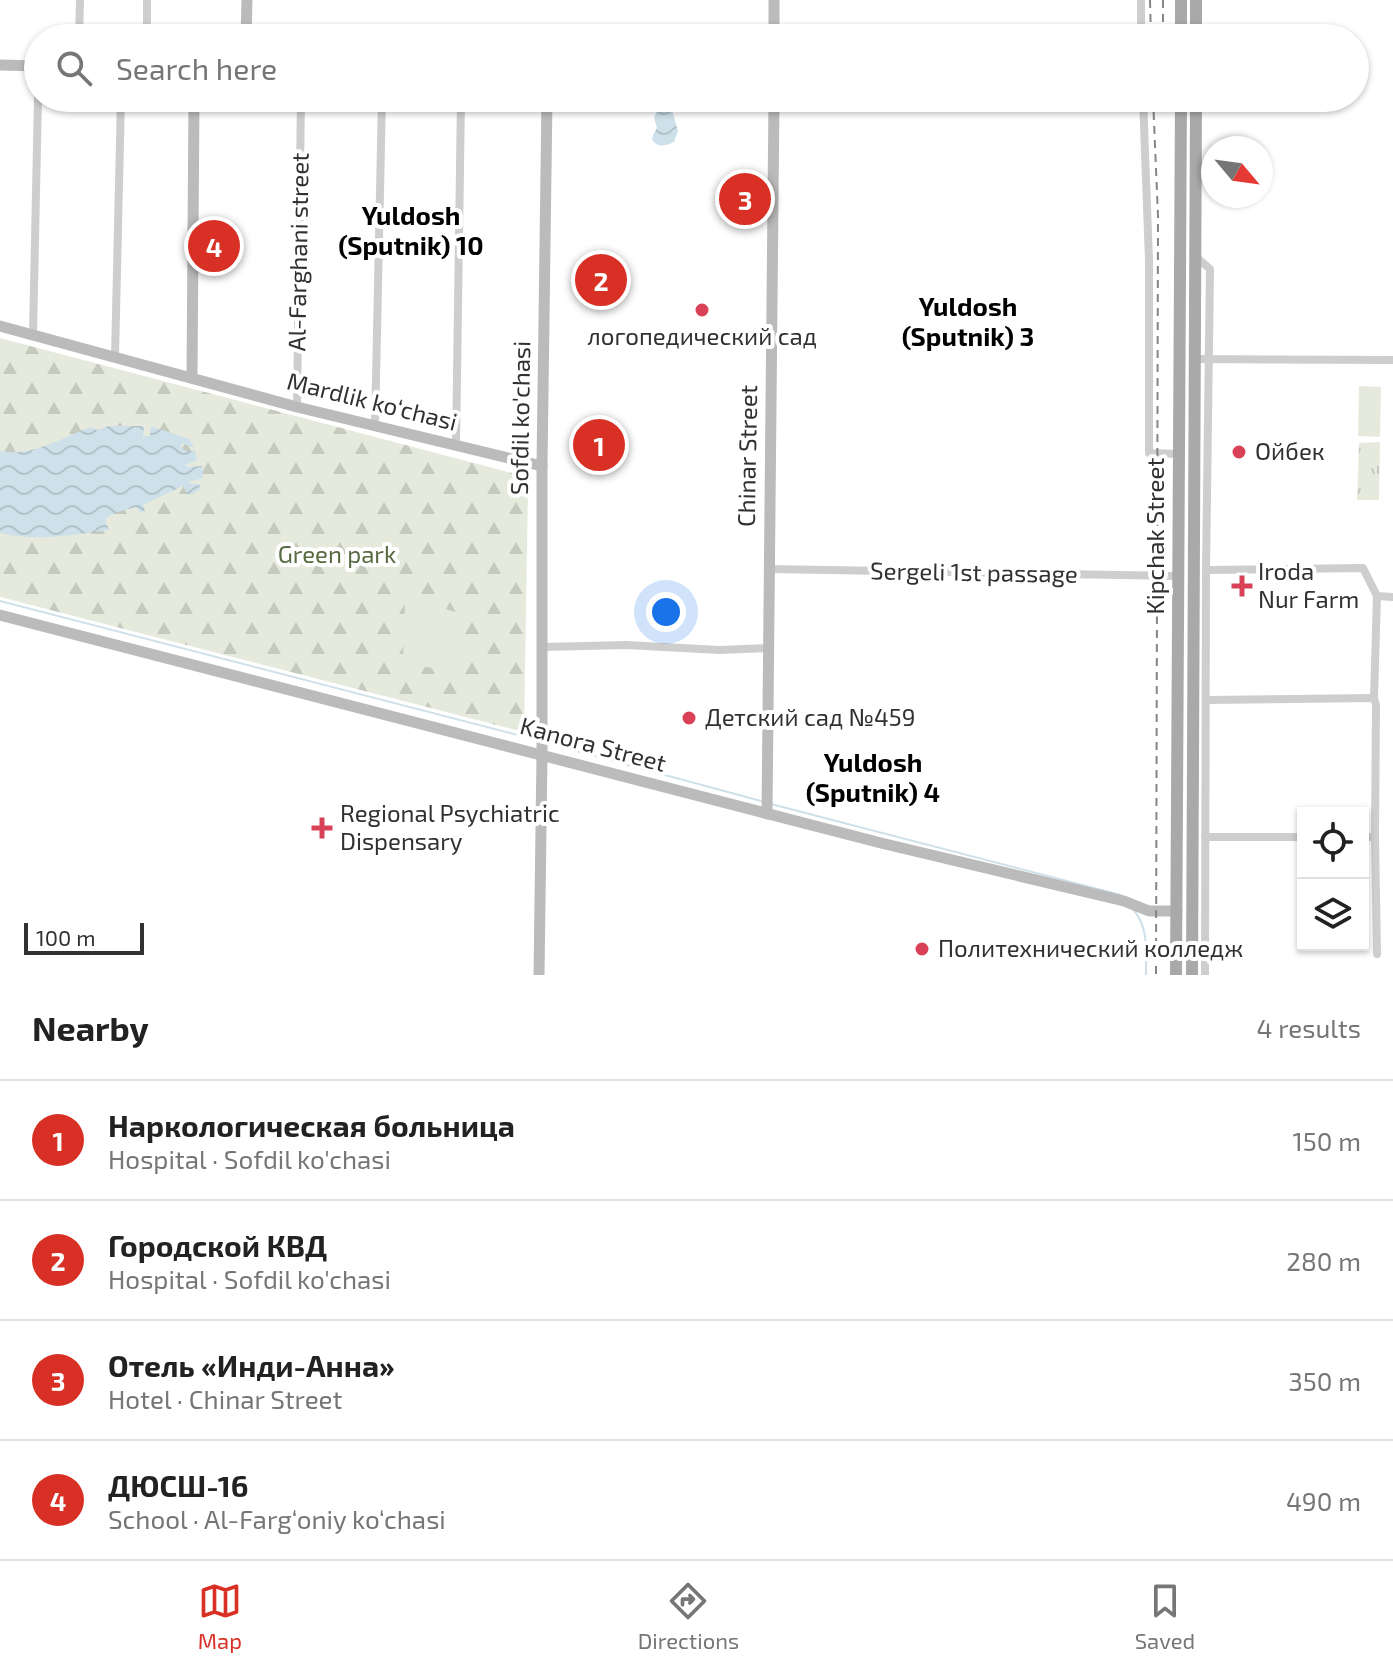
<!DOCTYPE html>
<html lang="en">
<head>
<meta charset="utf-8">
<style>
	:root { --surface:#fff; --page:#f2f2f2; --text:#222; --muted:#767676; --line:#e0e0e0; --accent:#d93025 }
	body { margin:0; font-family:"Exo 2",sans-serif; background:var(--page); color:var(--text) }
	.controls { position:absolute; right:24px; bottom:24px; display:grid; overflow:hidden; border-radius:0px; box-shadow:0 2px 6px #0004 }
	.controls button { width:72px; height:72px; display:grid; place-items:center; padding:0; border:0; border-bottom:2px solid var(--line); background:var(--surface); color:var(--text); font:40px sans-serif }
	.compass { position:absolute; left:1201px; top:136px; width:72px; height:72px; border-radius:50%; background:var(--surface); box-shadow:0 2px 6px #0004; rotate:119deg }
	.scale { position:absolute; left:24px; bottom:20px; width:120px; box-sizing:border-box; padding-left:8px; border:4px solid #313131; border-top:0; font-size:22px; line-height:28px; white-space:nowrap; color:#313131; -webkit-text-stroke:6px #fff; paint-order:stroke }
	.you { position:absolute; left:666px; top:612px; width:28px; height:28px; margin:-20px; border:6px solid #fff; border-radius:50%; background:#1a73e8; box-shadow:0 0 0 12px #1a73e833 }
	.badge { display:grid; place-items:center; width:52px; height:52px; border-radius:50%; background:var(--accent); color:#fff; font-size:26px; font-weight:700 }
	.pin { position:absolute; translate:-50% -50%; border:4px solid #fff; box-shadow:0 2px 8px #0006 }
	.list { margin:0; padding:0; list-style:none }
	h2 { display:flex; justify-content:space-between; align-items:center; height:104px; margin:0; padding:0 32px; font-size:34px }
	h2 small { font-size:26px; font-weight:400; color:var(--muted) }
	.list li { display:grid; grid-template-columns:52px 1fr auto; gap:24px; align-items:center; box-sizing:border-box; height:120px; padding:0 32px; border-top:2px solid var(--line) }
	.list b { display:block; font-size:30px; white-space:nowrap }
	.list p { margin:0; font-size:26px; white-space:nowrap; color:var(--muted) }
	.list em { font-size:26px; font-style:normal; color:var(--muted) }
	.icon { flex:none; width:44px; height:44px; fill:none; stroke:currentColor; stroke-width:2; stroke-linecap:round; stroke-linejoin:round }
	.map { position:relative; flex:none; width:1393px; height:975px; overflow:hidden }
	.search { position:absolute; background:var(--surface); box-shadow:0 2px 6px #0004; left:24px; right:24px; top:24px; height:88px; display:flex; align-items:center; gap:20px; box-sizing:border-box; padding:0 28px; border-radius:44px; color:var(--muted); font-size:30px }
	.sheet { height:584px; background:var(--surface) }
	nav { display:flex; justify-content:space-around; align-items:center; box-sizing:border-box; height:112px; border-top:2px solid var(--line); background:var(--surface); font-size:22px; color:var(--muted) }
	nav a { display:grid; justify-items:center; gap:4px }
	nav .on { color:var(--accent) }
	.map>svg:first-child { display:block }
	.grass { fill:url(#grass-tufts) }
	.forest { fill:url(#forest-firs) }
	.park { fill:#e5eadd }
	.water { fill:url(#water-waves) }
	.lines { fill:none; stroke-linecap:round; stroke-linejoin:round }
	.stream { stroke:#cee1eb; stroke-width:2 }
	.street { stroke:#cecece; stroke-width:8 }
	.secondary { stroke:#bbb; stroke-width:11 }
	.primary { stroke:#a9a9a9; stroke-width:12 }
	.rail { stroke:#868686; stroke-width:2; stroke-dasharray:8 6; stroke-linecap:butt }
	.poi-dot { fill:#d94256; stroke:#fff; stroke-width:3 }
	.labels { text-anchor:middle; stroke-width:8; stroke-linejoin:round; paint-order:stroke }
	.street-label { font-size:24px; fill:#313131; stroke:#fff }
	.poi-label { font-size:24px; fill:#313131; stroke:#fff; text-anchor:start }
	.park-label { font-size:24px; fill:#576a41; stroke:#fff }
	.neighbourhood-label { font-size:26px; font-weight:bold; fill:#000; stroke:#fff }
</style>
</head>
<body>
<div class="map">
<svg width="1393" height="975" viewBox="0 0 1393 975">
	<defs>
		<pattern id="grass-tufts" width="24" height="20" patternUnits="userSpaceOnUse" patternTransform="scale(2)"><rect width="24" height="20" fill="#e5eadd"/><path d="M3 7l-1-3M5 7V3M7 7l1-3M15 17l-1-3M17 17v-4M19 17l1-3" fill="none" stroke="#c5c9be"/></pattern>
		<pattern id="forest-firs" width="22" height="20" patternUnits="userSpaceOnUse" patternTransform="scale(2)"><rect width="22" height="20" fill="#e5eadd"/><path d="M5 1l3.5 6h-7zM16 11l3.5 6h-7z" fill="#c5c9be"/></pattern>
		<pattern id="water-waves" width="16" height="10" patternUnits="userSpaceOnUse" patternTransform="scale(2)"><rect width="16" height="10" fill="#cee1eb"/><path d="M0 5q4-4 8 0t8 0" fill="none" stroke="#b1c2ca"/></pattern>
	</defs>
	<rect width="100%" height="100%" fill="#fff"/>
	<polygon class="grass" points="1380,442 1379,500 1357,500 1359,443"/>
	<polygon class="forest" points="0,338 523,476 528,486 524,732 0,597"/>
	<g class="park">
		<polygon points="1359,386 1381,387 1380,437 1358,436"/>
		<polygon points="405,597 459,613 457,672 403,663"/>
	</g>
	<g class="water">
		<path d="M665 106 672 110 678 131 674 142C665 146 658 148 652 140L653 135 657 128 654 118 657 110Z"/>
		<path d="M109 426H144L143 437 150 436 151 426 189 439 194 447H191L183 443 180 446 187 452 195 450 197 460 185 465 188 467 202 466 203 478 188 482 191 484H200L199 491 188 495 183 486 143 505 145 511 140 512 136 507C125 510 112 512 105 520L109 530C72 535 37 542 0 533V451C33 457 61 438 91 427L98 430Z"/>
	</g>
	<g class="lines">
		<g class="stream">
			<polyline points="0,601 537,740"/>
			<polyline points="547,743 761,801"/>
			<polyline points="771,804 1121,895"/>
			<path d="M1133 909C1149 928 1146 951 1146 975"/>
		</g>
		<g class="street">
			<polyline points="1141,0 1141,38"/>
			<polyline points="79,38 80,0"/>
			<polyline points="147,38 147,0"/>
			<polyline points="1143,98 1149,260 1149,453 1179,454"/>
			<polyline points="1195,256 1210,269 1206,570 1205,975"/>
			<polyline points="33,335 38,98"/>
			<polyline points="115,357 121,98"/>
			<polyline points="1195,359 1393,360"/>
			<polyline points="297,407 301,98"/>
			<polyline points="375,426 382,98"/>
			<polyline points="456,445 461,98"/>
			<polyline points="769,569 1178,576"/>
			<polyline points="1206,570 1363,568 1377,596 1374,698"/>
			<polyline points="1377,596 1393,597"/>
			<polyline points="543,647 626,645 719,650 768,648"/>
			<polyline points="1206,700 1374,698 1376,705 1375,837 1363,837"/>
			<polyline points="1205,837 1303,837"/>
			<polyline points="1375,837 1377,954"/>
		</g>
		<g class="secondary">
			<polyline points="774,0 774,38"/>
			<polyline points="246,38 247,0"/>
			<polyline points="0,65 38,66"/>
			<polyline points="0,326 297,407 542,466"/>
			<polyline points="192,378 194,98"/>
			<polyline points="0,615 881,843 1124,901 1149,911 1177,911"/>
			<polyline points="767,814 774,98"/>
			<polyline points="539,975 542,754 542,466 547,98"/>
		</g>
		<g class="primary">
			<polyline points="1181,38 1181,0"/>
			<polyline points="1196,38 1196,0"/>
			<polyline points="1176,975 1181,98"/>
			<polyline points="1192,975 1196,98"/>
		</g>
		<g class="rail">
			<polyline points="1150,0 1151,38"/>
			<polyline points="1163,0 1163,38"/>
			<polyline points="1153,98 1158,216 1156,975"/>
		</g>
	</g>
	<g class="poi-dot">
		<circle cx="702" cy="310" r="8"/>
		<circle cx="1239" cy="452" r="8"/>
		<path d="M1238 574h8v8h8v8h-8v8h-8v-8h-8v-8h8z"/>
		<circle cx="689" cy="718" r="8"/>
		<path d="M318 816h8v8h8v8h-8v8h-8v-8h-8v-8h8z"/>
		<circle cx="922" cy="949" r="8"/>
	</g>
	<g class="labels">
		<g class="street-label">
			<text transform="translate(299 252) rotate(-89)" y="8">Al-Farghani street</text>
			<text transform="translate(372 402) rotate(14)" y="8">Mardlik ko‘chasi</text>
			<text transform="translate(521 418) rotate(-89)" y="8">Sofdil ko'chasi</text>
			<text transform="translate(748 456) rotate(-89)" y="8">Chinar Street</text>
			<text transform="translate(1156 536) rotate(-90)" y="8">Kipchak Street</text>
			<text transform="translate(974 573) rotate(1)" y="8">Sergeli 1st passage</text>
			<text transform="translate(593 745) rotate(15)" y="8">Kanora Street</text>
		</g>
		<g class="poi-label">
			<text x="702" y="345" text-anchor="middle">логопедический сад</text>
			<text x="1255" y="460">Ойбек</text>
			<text x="1258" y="580">Iroda<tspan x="1258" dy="28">Nur Farm</tspan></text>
			<text x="705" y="726">Детский сад №459</text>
			<text x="340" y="822">Regional Psychiatric<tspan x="340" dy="28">Dispensary</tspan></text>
			<text x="938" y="957">Политехнический колледж</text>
		</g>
		<g class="park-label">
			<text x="337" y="563">Green park</text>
		</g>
		<g class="neighbourhood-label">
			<text x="411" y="225">Yuldosh<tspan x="411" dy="30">(Sputnik) 10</tspan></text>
			<text x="968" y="316">Yuldosh<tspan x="968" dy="30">(Sputnik) 3</tspan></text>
			<text x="873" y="772">Yuldosh<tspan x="873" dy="30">(Sputnik) 4</tspan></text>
		</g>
	</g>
</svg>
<div class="controls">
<button><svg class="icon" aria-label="locate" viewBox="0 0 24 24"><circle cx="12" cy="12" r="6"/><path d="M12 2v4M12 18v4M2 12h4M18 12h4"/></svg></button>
<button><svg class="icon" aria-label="layers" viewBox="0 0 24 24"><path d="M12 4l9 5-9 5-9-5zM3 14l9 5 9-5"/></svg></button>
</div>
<svg class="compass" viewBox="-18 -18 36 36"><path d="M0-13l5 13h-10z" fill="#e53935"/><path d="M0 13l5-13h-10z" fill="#767676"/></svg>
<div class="scale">100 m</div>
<div class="you"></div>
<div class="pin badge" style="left:599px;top:445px">1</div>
<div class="pin badge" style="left:601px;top:280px">2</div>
<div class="pin badge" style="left:745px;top:199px">3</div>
<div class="pin badge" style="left:214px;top:246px">4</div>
<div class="search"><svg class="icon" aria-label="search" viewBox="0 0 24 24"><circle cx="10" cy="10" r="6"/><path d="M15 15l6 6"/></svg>Search here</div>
</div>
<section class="sheet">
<h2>Nearby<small>4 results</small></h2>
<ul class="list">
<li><span class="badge">1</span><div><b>Наркологическая больница</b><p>Hospital · Sofdil ko'chasi</p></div><em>150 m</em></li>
<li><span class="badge">2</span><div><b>Городской КВД</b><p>Hospital · Sofdil ko'chasi</p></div><em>280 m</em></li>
<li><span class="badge">3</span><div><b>Отель «Инди-Анна»</b><p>Hotel · Chinar Street</p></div><em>350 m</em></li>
<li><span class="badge">4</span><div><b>ДЮСШ-16</b><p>School · Al-Farg‘oniy ko‘chasi</p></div><em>490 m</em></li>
</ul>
</section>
<nav>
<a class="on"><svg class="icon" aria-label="map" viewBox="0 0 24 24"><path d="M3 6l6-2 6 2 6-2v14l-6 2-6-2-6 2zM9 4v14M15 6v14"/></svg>Map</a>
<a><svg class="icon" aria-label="directions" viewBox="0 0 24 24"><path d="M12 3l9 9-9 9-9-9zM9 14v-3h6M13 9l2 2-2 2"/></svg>Directions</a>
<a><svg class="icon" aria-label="saved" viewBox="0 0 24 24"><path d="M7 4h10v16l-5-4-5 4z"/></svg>Saved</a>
</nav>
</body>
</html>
